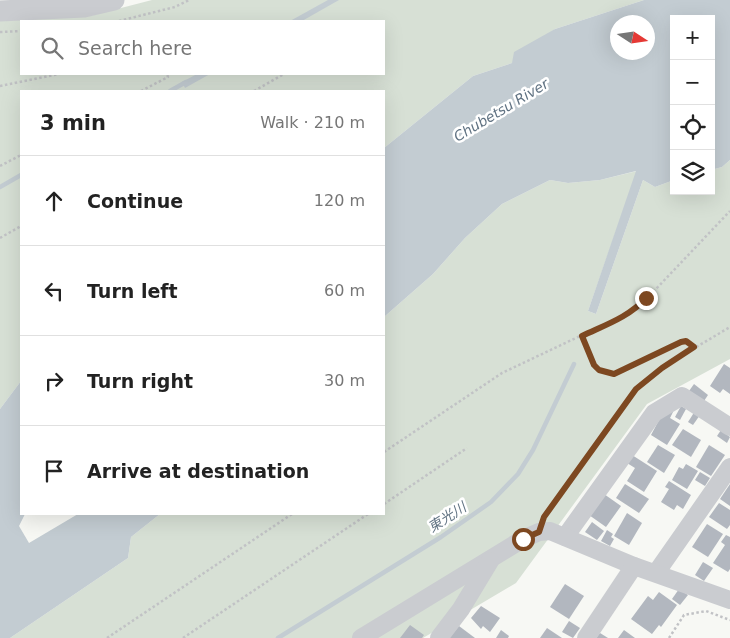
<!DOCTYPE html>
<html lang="en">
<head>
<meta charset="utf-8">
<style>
	:root { --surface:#fff; --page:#f2f2f2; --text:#222; --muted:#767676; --line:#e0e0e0 }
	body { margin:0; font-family:"DejaVu Sans","Noto Sans JP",sans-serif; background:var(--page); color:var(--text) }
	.controls { position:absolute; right:15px; top:15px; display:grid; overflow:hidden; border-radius:0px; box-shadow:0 5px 20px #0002 }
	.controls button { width:45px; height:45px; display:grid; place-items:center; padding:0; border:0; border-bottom:1px solid var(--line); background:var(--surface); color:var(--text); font:25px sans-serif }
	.compass { position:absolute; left:610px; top:15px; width:45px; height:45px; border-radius:50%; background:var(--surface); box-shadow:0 5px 20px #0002; rotate:102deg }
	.stop { position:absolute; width:15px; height:15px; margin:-11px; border:4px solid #7d4821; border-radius:50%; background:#fff }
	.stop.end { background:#7d4821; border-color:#fff; box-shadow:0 1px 5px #0008 }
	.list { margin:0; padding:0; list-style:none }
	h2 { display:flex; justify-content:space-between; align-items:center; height:65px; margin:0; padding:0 20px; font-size:21px }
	h2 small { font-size:16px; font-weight:400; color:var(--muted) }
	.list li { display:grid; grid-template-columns:32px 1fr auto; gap:15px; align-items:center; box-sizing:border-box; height:90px; padding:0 20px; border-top:1px solid var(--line) }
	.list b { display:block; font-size:19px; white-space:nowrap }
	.list em { font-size:16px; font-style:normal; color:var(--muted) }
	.icon { flex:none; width:28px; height:28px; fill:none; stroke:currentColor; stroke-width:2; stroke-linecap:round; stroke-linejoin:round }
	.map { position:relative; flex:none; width:730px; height:638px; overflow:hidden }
	.search { position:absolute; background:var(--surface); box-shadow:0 5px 20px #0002; left:20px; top:20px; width:365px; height:55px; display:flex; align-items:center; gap:12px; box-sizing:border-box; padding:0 18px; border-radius:0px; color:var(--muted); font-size:19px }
	.panel { position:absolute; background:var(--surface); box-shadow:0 5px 20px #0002; left:20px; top:90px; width:365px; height:425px; border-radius:0px }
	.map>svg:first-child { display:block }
	.green { fill:#d7e0d5; fill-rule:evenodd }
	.water { fill:#c3ccd2; fill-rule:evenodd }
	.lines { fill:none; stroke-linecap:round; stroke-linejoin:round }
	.stream { stroke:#c3ccd2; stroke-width:4.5 }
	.building { fill:#b2b7bf }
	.path { stroke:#c1c2c5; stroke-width:2.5; stroke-dasharray:2.5 2.5; stroke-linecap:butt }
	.minor { stroke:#caccd0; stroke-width:18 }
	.tertiary { stroke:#caccd0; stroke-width:21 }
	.route { stroke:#7d4821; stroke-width:6 }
	.labels { text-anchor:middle; stroke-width:5; stroke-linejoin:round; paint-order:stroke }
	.water-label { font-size:14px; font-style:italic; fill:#617383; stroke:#fff }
</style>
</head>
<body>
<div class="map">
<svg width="730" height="638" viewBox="0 0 730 638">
	<rect width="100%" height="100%" fill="#f7f8f4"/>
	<g class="green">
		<path d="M152 0H644L555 29 512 63 473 76 384 148V91H21V381L0 409V21L90 16ZM21 21H384V74H21Z"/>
		<polygon points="730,160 730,359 647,404 516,583 423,638 10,638 128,558 131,537 160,514 384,514 384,317 433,274 465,238 502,204 550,180 568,183 600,180 637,171 588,311 596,314 643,180 655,187 674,180 674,191 711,191 711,170 722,167"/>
	</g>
	<g class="water">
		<polygon points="328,0 339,0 302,21 290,21"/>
		<path d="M644 0H730V160L722 167 711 170V19H674V180L655 187 643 180 596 314 588 311 636 171 600 180 568 183 550 180 502 204 465 238 433 274 384 317V148L473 76 512 63 514 52 555 29ZM648 22V52H618V22Z"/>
		<polygon points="197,74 210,74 185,88 182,82"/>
		<polygon points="21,381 21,514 25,514 19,526 29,543 78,514 160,514 131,537 128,558 10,638 0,638 0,409"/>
	</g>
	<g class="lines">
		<g class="stream">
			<polyline points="170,91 186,82"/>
			<polyline points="0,187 21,175"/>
			<polyline points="278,638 441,537 491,502 518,474 533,450 574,364"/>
		</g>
	</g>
	<g class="building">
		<polygon points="724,364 730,368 730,394 723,389 720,393 710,386"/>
		<polygon points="694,384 708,395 704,401 689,391"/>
		<polygon points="681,406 686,409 680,420 675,417"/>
		<polygon points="666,407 673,412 670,418 680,424 667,445 651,435"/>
		<polygon points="695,411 700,415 693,425 688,422"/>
		<polygon points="683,429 701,440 691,457 672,445"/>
		<polygon points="721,430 730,437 727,443 717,436"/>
		<polygon points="658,445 675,455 664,473 647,462"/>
		<polygon points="709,445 725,455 711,476 696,467"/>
		<polygon points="632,455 657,471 644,492 627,481 635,468 627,463"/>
		<polygon points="686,464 698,471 687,489 672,480 679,467 683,469"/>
		<polygon points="700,472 710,478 705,486 695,480"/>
		<polygon points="669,481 691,495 683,509 677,505 674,510 661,502 669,489 665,487"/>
		<polygon points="625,484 649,499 639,513 616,498"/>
		<polygon points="730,484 730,506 720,499"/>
		<polygon points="604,494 621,506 606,527 589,515"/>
		<polygon points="719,503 730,510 730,525 727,529 709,517"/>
		<polygon points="627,513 642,523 629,545 614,536"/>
		<polygon points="592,522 604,531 597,540 585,532"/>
		<polygon points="707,524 723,534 708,557 692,547"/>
		<polygon points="607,530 613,534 611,537 614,539 610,546 601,541"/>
		<polygon points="726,535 730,537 730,569 728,572 713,563 725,545 721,542"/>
		<polygon points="703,562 713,568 704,581 695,575"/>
		<polygon points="565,584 584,596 569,619 550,607"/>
		<polygon points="679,589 688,595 680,605 672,599"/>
		<polygon points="659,592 677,605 661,627 659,625 652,634 631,619 648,596 653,600"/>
		<polygon points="481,606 500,618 490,632 483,626 481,629 471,618"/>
		<polygon points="569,621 580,628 573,638 562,632"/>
		<polygon points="410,625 424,635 422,638 400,638"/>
		<polygon points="459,626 475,638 449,638"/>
		<polygon points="547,628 562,638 540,638"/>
		<polygon points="501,630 509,636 508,638 496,638"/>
		<polygon points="624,630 635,638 618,638"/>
		<polygon points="600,633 608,638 596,638"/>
	</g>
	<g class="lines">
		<g class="path">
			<polyline points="119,21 175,7 189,0"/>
			<polyline points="0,32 21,31"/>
			<polyline points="0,86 59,74"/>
			<polyline points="141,91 168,77 167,74"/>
			<polyline points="254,91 284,74"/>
			<polyline points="0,166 21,155"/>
			<polyline points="0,238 21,226"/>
			<path d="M582 336C589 354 592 372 614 373L681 342 686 341 694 347"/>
			<polyline points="384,452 502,373 637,309 730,211"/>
			<polyline points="384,504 467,448"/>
			<polyline points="545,516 636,389 661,368 730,327"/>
			<polyline points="107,638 292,514"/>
			<polyline points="183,638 368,514"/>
			<polyline points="669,638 684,615 706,611 730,620"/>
		</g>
		<g class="minor">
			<polyline points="565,537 654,413 682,396 730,427"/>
			<polyline points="656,573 730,467"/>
			<polyline points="361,638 523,539 539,532 550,531 634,566 730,600"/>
			<polyline points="439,638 461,609 490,561"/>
			<polyline points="586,638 634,566"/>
		</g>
		<polyline class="tertiary" points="0,11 84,7 114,0"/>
	</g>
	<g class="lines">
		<path class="route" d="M523 539 539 532 544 517 636 389 662 368 694 347 686 341 681 342 614 374 599 370 594 365 582 336C605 325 629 317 646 298"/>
	</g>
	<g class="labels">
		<g class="water-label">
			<text transform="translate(501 110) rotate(-31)" y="5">Chubetsu River</text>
			<text transform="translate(447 517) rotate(-33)" y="5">東光川</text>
		</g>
	</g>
</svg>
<div class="controls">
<button>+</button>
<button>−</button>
<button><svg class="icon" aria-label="locate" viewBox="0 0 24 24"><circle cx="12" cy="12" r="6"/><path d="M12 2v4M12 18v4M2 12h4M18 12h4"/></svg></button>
<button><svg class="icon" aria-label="layers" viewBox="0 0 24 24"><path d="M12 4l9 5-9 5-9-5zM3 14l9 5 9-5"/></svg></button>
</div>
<svg class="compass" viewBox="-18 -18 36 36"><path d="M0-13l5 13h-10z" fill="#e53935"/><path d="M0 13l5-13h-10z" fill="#767676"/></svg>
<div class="stop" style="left:523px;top:539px"></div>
<div class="stop end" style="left:646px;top:298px"></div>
<div class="search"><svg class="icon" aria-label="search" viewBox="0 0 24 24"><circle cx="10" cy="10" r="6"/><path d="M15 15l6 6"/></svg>Search here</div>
<section class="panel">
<h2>3 min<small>Walk · 210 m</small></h2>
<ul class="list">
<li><svg class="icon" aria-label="ahead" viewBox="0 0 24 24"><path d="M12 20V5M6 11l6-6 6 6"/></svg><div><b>Continue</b></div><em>120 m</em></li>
<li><svg class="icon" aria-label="left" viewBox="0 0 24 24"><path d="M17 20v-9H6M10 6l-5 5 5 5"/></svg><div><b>Turn left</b></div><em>60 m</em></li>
<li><svg class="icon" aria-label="right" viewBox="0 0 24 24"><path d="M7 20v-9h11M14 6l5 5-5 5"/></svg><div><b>Turn right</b></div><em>30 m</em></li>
<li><svg class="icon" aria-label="arrive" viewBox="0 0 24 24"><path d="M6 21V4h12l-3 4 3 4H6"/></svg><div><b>Arrive at destination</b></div></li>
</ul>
</section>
</div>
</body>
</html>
